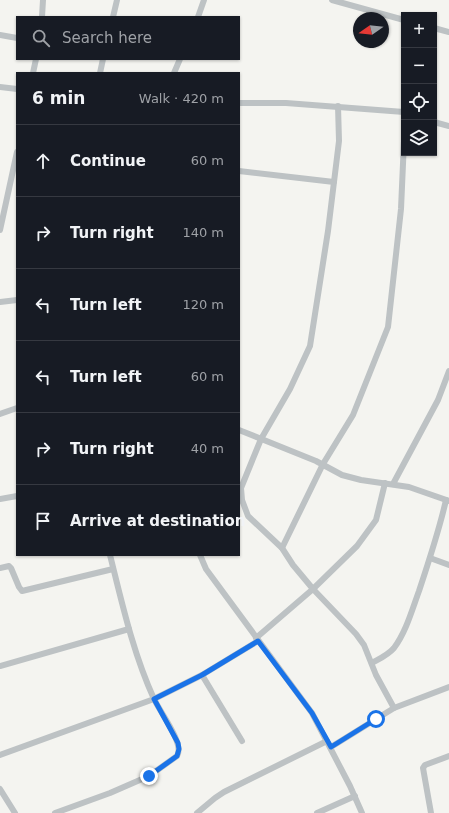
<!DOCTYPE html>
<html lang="en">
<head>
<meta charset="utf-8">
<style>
	:root { --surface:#171b24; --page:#242831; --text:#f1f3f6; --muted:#9ea1a6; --line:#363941 }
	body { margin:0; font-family:"DejaVu Sans",sans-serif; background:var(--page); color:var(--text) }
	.controls { position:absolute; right:12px; top:12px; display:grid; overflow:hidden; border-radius:0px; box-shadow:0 1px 3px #0004 }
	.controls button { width:36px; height:36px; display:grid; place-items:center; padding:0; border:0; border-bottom:1px solid var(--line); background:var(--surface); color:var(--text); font:20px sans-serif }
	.compass { position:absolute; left:353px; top:12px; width:36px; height:36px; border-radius:50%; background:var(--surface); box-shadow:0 1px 3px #0004; rotate:256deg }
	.stop { position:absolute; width:12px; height:12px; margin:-9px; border:3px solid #1a73e8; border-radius:50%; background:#fff }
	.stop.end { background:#1a73e8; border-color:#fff; box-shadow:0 1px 4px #0008 }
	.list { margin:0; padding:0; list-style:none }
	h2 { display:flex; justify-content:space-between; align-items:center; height:52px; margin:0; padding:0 16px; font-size:17px }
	h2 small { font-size:13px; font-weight:400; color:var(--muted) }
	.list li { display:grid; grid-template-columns:26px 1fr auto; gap:12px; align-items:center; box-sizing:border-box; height:72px; padding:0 16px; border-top:1px solid var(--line) }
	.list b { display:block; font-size:15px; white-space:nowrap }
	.list em { font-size:13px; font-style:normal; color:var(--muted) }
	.icon { flex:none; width:22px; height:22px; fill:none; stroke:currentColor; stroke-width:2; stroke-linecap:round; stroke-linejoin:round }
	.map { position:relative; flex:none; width:449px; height:813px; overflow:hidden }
	.search { position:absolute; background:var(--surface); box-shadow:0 1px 3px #0004; left:16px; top:16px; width:224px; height:44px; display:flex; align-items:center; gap:10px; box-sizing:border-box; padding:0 14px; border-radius:0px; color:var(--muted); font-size:15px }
	.panel { position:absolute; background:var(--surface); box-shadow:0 1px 3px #0004; left:16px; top:72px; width:224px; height:484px; border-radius:0px }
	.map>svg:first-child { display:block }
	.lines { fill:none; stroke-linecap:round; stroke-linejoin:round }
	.street { stroke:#bdc2c4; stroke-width:6 }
	.route { stroke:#1a73e8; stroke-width:5 }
</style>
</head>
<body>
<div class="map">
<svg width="449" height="813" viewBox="0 0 449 813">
	<rect width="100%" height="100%" fill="#f4f4f0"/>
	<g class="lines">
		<g class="street">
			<polyline points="332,0 404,20"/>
			<polyline points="42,17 43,0"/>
			<polyline points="113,17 117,0"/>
			<polyline points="198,17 204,0"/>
			<polyline points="434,28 449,32"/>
			<polyline points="0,35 17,38"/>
			<polyline points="33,73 36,59"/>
			<polyline points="100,73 103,59"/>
			<polyline points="174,73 180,59"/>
			<polyline points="0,87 17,89"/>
			<polyline points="239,103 286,103 404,112"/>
			<polyline points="434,122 449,126"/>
			<polyline points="239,171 334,182"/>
			<polyline points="0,230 17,152"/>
			<polyline points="0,302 17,300"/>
			<polyline points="0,414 17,408"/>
			<polyline points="239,430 316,461 342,475 361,480 409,487 449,501"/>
			<polyline points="393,484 438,400 449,371"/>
			<polyline points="0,499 17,496"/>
			<polyline points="282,548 323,464 353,415 388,327 401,209 404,141"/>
			<polyline points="200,555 206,569 312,713 350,786 362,813"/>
			<polyline points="430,558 449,565"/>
			<polyline points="0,568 9,566 11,568 19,587 22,591 113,569"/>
			<polyline points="256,638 313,589 357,546 376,520 385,483"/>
			<path d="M372 663C379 659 388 655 394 648 406 632 412 610 419 591 429 561 439 531 446 500"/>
			<polyline points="0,666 129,629"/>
			<polyline points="202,675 242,741"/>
			<polyline points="394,708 449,687"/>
			<polyline points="331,747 394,708 376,675 364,645 356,634 313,589 293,565 282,548 248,516 242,500 241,488 261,439 290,389 310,346 328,231 339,141 338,106"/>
			<polyline points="0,755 154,699 202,675 258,641"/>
			<polyline points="0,789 15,813"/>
			<path d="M55 813 110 793 149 776 177 756C185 744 160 712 154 699 133 653 122 603 110 555"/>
			<polyline points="197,813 215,798 224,792 327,741"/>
			<polyline points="317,813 355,796"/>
			<polyline points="431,813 423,768 425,765 449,756"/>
		</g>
	</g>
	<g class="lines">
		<polyline class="route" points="149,776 177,756 179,749 178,743 154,699 202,675 258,641 312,713 331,747 376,719"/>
	</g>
</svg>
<div class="controls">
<button>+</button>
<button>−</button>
<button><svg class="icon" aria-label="locate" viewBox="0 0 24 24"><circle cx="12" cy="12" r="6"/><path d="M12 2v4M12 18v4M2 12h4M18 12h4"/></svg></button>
<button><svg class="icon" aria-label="layers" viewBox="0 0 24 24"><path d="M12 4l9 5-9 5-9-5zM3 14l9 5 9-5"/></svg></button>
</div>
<svg class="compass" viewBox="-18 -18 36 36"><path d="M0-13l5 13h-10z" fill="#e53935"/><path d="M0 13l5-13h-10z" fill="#9ea1a6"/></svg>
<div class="stop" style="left:376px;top:719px"></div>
<div class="stop end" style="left:149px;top:776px"></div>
<div class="search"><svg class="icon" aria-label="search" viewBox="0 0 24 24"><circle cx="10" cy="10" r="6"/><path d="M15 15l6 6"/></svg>Search here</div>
<section class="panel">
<h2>6 min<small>Walk · 420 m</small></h2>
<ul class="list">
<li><svg class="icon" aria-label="ahead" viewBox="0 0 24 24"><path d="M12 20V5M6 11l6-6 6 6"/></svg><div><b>Continue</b></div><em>60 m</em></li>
<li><svg class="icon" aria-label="right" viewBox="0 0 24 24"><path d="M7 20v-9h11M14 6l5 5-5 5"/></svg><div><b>Turn right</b></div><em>140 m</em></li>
<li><svg class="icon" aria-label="left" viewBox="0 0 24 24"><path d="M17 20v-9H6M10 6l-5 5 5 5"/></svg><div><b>Turn left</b></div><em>120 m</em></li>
<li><svg class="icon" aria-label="left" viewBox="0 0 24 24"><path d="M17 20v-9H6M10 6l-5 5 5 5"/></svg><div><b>Turn left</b></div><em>60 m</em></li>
<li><svg class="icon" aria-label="right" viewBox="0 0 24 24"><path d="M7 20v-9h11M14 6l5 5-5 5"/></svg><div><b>Turn right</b></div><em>40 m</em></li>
<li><svg class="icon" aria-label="arrive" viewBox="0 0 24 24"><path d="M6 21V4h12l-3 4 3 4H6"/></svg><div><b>Arrive at destination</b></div></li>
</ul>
</section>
</div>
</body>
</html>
